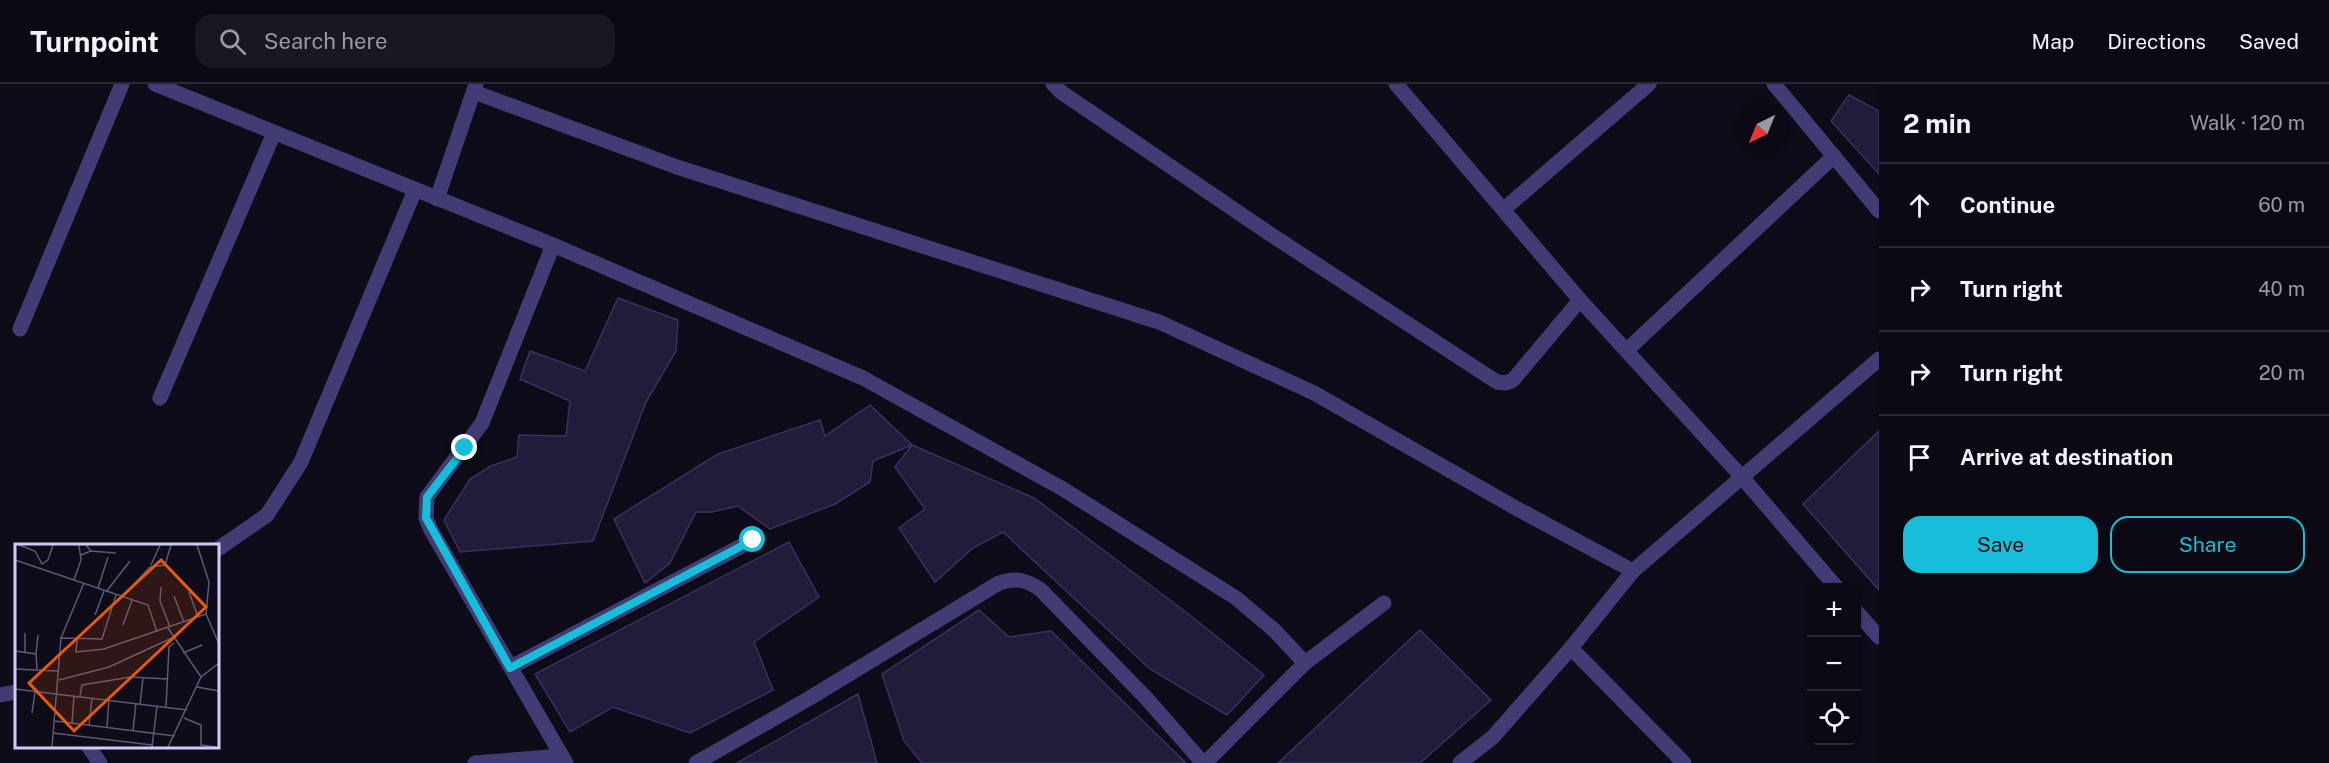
<!DOCTYPE html>
<html lang="en">
<head>
<meta charset="utf-8">
<style>
	:root { --surface:#0b0914; --page:#191722; --text:#f1f3f6; --muted:#9a9aa0; --line:#2b2a34; --accent:#17bdd9 }
	body { margin:0; font-family:"Public Sans",sans-serif; background:var(--page); color:var(--text) }
	.controls { position:absolute; right:18px; bottom:18px; display:grid; overflow:hidden; border-radius:12px; box-shadow:0 2px 4px #0004 }
	.controls button { width:54px; height:54px; display:grid; place-items:center; padding:0; border:0; border-bottom:2px solid var(--line); background:var(--surface); color:var(--text); font:30px sans-serif }
	.compass { position:absolute; left:1735px; top:18px; width:54px; height:54px; border-radius:50%; background:var(--surface); box-shadow:0 2px 4px #0004; rotate:223deg }
	.stop { position:absolute; width:18px; height:18px; margin:-14px; border:4px solid #17bdd9; border-radius:50%; background:#fff }
	.stop.end { background:#17bdd9; border-color:#fff; box-shadow:0 2px 6px #0008 }
	.list { margin:0; padding:0; list-style:none }
	h2 { display:flex; justify-content:space-between; align-items:center; height:78px; margin:0; padding:0 24px; font-size:26px }
	h2 small { font-size:20px; font-weight:400; color:var(--muted) }
	.list li { display:grid; grid-template-columns:39px 1fr auto; gap:18px; align-items:center; box-sizing:border-box; height:84px; padding:0 24px; border-top:2px solid var(--line) }
	.list b { display:block; font-size:22px; white-space:nowrap }
	.list em { font-size:20px; font-style:normal; color:var(--muted) }
	.actions { display:flex; gap:12px; padding:18px 24px }
	.actions a { flex:1; padding:14px 0; border:2px solid var(--accent); border-radius:18px; text-align:center; font-size:21px; color:var(--accent) }
	.actions .main { background:var(--accent); color:#111 }
	.icon { flex:none; width:33px; height:33px; fill:none; stroke:currentColor; stroke-width:2; stroke-linecap:round; stroke-linejoin:round }
	.map { position:relative; flex:none; width:1879px; height:679px; overflow:hidden }
	header { display:flex; align-items:center; gap:36px; box-sizing:border-box; height:84px; padding:0 30px; background:var(--surface); border-bottom:2px solid var(--line) }
	header strong { font-size:28px }
	nav { display:flex; gap:33px; margin-inline-start:auto; font-size:21px }
	.search { width:420px; height:54px; background:var(--page); display:flex; align-items:center; gap:15px; box-sizing:border-box; padding:0 21px; border-radius:18px; color:var(--muted); font-size:22px }
	main { display:flex }
	aside { flex:1; background:var(--surface) }
	.map>svg:first-child { display:block }
	.building { fill:#221b39; stroke:#3c2f62; stroke-width:1.5 }
	.lines { fill:none; stroke-linecap:round; stroke-linejoin:round }
	.street { stroke:#413c74; stroke-width:15 }
	.route { stroke:#17bdd9; stroke-width:8 }
	.inset-road { fill:none; stroke:#5d5874; stroke-width:1.5 }
	.view { fill:#e8590c; fill-opacity:0.15; stroke:#e8590c; stroke-width:3 }
	.inset-edge { fill:none; stroke:#d2cbfa; stroke-width:3 }
</style>
</head>
<body>
<header>
<strong>Turnpoint</strong>
<div class="search"><svg class="icon" aria-label="search" viewBox="0 0 24 24"><circle cx="10" cy="10" r="6"/><path d="M15 15l6 6"/></svg>Search here</div>
<nav><a>Map</a><a>Directions</a><a>Saved</a></nav>
</header>
<main>
<div class="map">
<svg width="1879" height="679" viewBox="0 0 1879 679">
	<rect width="100%" height="100%" fill="#0f0c1a"/>
	<g class="building">
		<polygon points="1849,11 1879,27 1879,90 1831,37"/>
		<polygon points="618,214 678,236 676,267 646,318 593,457 460,468 444,436 470,395 491,382 517,373 519,351 566,352 570,317 520,295 530,267 585,287"/>
		<polygon points="870,321 912,361 873,377 870,398 835,420 770,445 738,422 712,428 696,428 670,479 645,499 614,435 718,370 820,336 825,352"/>
		<polygon points="1879,347 1879,506 1803,420"/>
		<polygon points="912,361 1034,414 1191,532 1264,591 1227,631 1150,585 1003,448 973,464 935,498 899,444 925,425 895,383"/>
		<polygon points="789,458 819,513 754,558 773,606 690,649 613,623 570,648 535,590"/>
		<polygon points="979,526 1009,553 1051,547 1186,679 922,679 904,657 882,590"/>
		<polygon points="1420,546 1491,616 1420,679 1278,679"/>
		<polygon points="858,610 877,679 737,679"/>
	</g>
	<g class="lines">
		<g class="street">
			<polyline points="155,0 553,161 863,294 1063,405 1236,514 1274,546 1305,579 1205,679"/>
			<polyline points="1053,0 1061,8 1270,150 1497,298 1506,299 1513,296 1580,216"/>
			<polyline points="1396,0 1580,216 1741,392 1837,504"/>
			<polyline points="1774,0 1879,127"/>
			<polyline points="474,8 677,83 1159,238 1314,309 1514,423 1633,487"/>
			<polyline points="437,115 476,0"/>
			<polyline points="1504,125 1649,0"/>
			<polyline points="553,161 482,339 427,413 426,434 431,446 566,679"/>
			<polyline points="20,245 122,0"/>
			<polyline points="1627,266 1834,72"/>
			<polyline points="160,314 274,49"/>
			<polyline points="218,465 267,431 301,378 415,106"/>
			<polyline points="1856,527 1879,553"/>
			<polyline points="1571,564 1684,679"/>
			<polyline points="1305,579 1384,519"/>
			<polyline points="511,583 753,456"/>
			<polyline points="0,611 16,608"/>
			<polyline points="88,662 100,679"/>
			<polyline points="475,679 562,672"/>
			<path d="M696 679 808 615 999 499C1015 493 1027 496 1041 506L1147 615 1203 679"/>
			<polyline points="1460,679 1493,653 1571,564 1633,487 1879,275"/>
		</g>
	</g>
	<g class="lines">
		<polyline class="route" points="465,364 427,413 426,434 510,584 753,456"/>
	</g>
	<g transform="translate(15 460)">
		<rect width="204" height="204" fill="#0f0c1a"/>
		<path class="inset-road" d="M4 1 20 7 27 20 33 16 38 1M182 1 194 38 191 70 204 100M76 7 101 9M66 11 76 7 71 1M0 16 133 61 142 88M136 21 145 1M59 36 66 16 64 1M146 43 145 57 155 83M83 44 93 13M91 48 115 17M174 48 183 73M159 52 169 78M107 53 135 23 150 21 156 1M80 71 89 47M108 81 117 56M153 84 186 133M46 94 69 39M62 95 61 108 89 105 191 70M0 107 21 110 22 126M10 108V89M168 109 187 101M21 110 23 91M0 125 43 127M44 136 94 123 157 94M182 143 204 147M0 145 172 166M65 152 67 141 116 133 152 135M125 160 128 134M151 163 154 103 159 99M17 169 20 148M169 174 186 181V201L201 203M40 177 160 192M57 179 59 152M74 181 77 154M92 183 94 155M118 187 121 159M38 189 137 201M37 203 46 94 87 95 101 51M137 203 142 162M153 203 186 133 204 119"/>
		<path class="view" d="M146 16 191 63 59 187 14 139Z"/>
		<rect width="204" height="204" class="inset-edge"/>
	</g>
</svg>
<div class="controls">
<button>+</button>
<button>−</button>
<button><svg class="icon" aria-label="locate" viewBox="0 0 24 24"><circle cx="12" cy="12" r="6"/><path d="M12 2v4M12 18v4M2 12h4M18 12h4"/></svg></button>
</div>
<svg class="compass" viewBox="-18 -18 36 36"><path d="M0-13l5 13h-10z" fill="#e53935"/><path d="M0 13l5-13h-10z" fill="#9a9aa0"/></svg>
<div class="stop" style="left:753px;top:456px"></div>
<div class="stop end" style="left:465px;top:364px"></div>
</div>
<aside>
<h2>2 min<small>Walk · 120 m</small></h2>
<ul class="list">
<li><svg class="icon" aria-label="ahead" viewBox="0 0 24 24"><path d="M12 20V5M6 11l6-6 6 6"/></svg><div><b>Continue</b></div><em>60 m</em></li>
<li><svg class="icon" aria-label="right" viewBox="0 0 24 24"><path d="M7 20v-9h11M14 6l5 5-5 5"/></svg><div><b>Turn right</b></div><em>40 m</em></li>
<li><svg class="icon" aria-label="right" viewBox="0 0 24 24"><path d="M7 20v-9h11M14 6l5 5-5 5"/></svg><div><b>Turn right</b></div><em>20 m</em></li>
<li><svg class="icon" aria-label="arrive" viewBox="0 0 24 24"><path d="M6 21V4h12l-3 4 3 4H6"/></svg><div><b>Arrive at destination</b></div></li>
</ul>
<div class="actions"><a class="main">Save</a><a>Share</a></div>
</aside>
</main>
</body>
</html>
